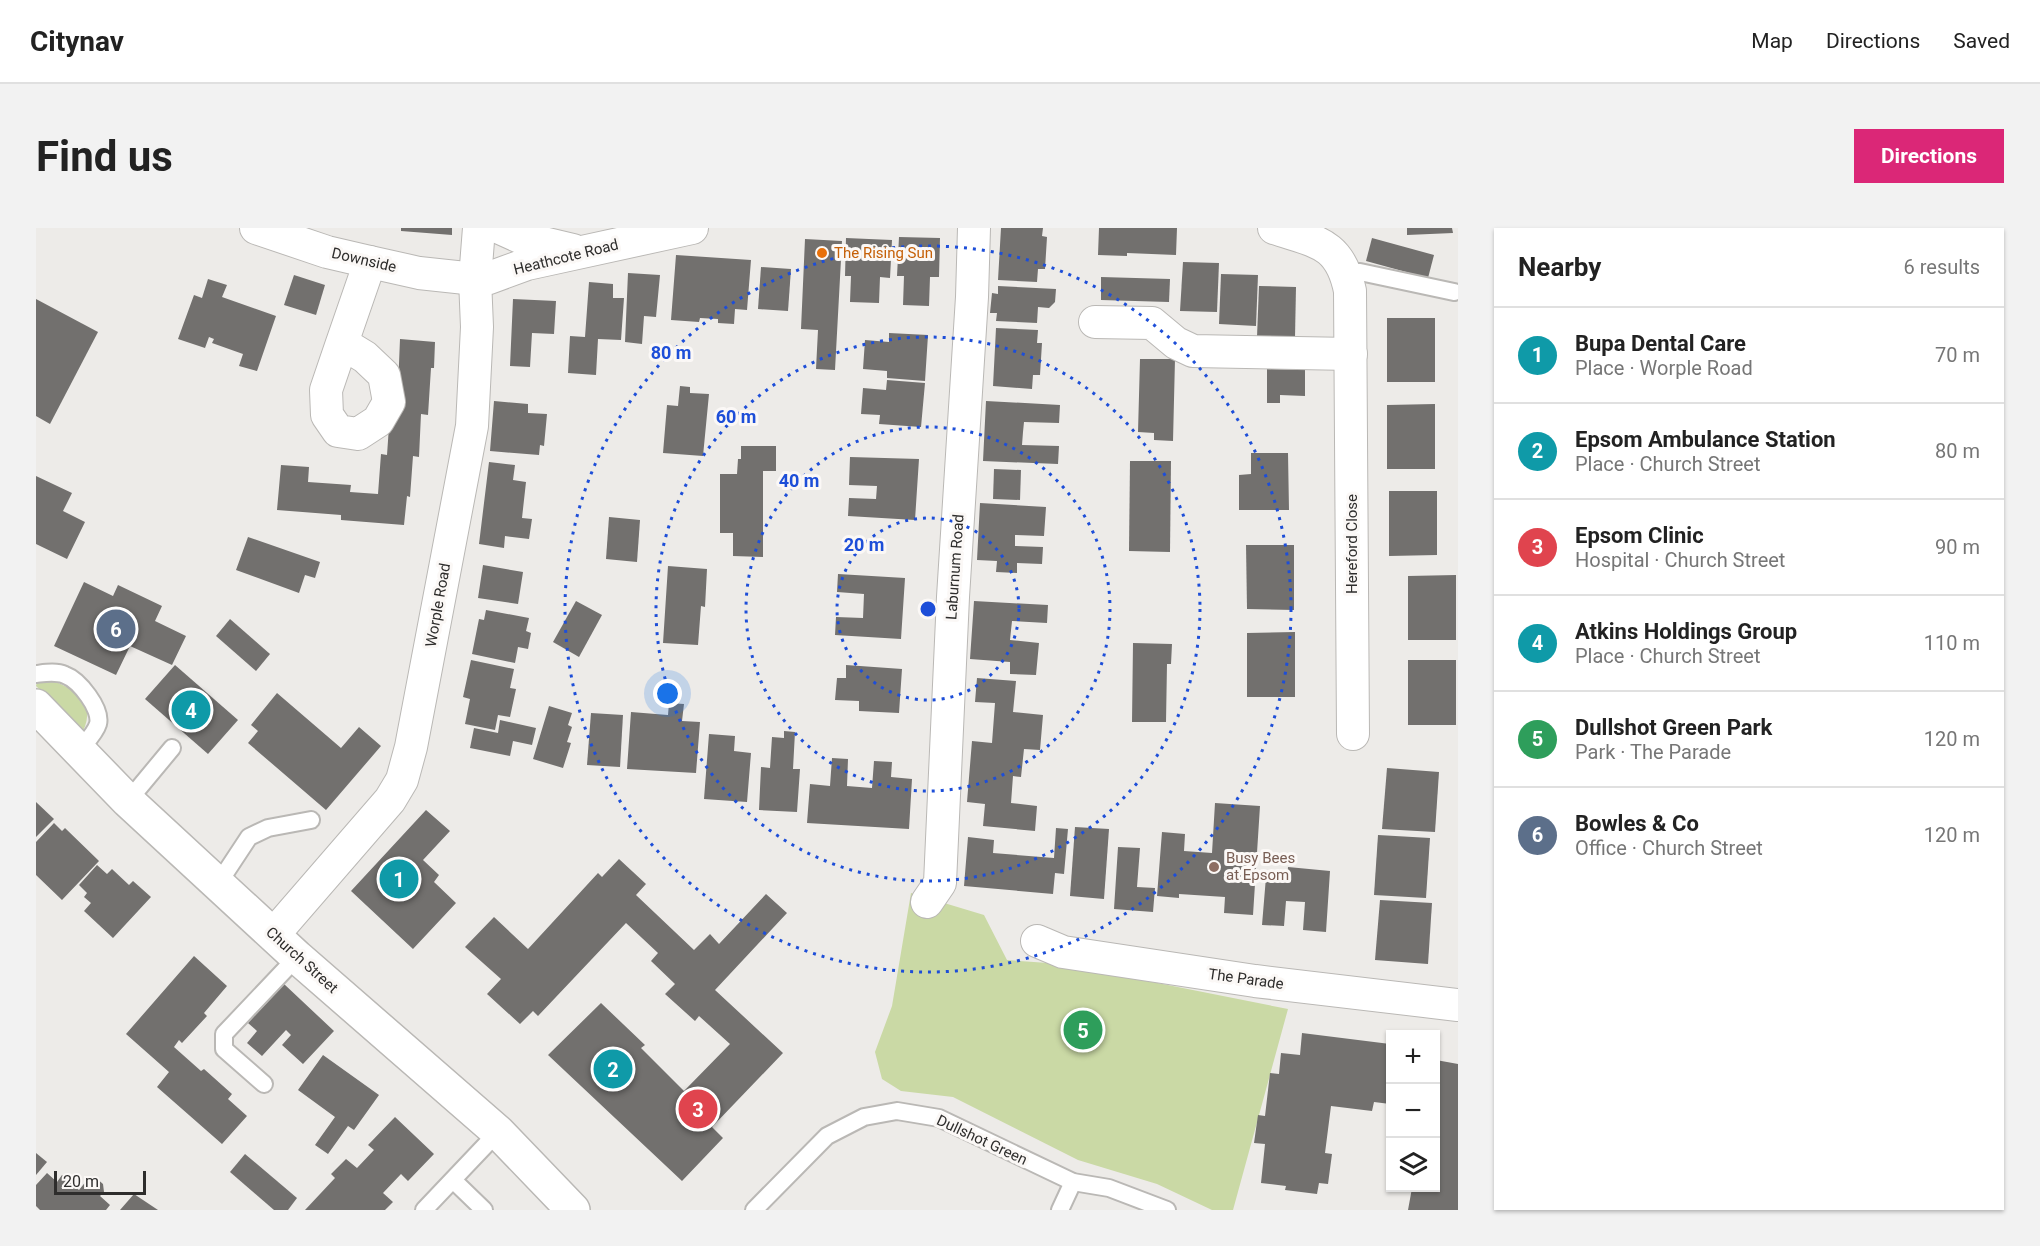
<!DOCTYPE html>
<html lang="en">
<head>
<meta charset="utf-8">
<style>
	:root { --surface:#fff; --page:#f2f2f2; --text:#222; --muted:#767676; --line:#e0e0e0; --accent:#db2777 }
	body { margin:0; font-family:Roboto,sans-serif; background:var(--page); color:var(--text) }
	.controls { position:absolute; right:18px; bottom:18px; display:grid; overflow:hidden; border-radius:0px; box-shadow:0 2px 4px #0004 }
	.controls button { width:54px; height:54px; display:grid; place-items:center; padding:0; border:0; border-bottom:2px solid var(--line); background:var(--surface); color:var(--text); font:30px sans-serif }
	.scale { position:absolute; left:18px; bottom:15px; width:92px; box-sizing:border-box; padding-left:6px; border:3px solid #2e2d2c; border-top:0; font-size:16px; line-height:21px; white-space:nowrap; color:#2e2d2c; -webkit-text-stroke:4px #fbf8f6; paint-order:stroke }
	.you { position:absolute; left:632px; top:466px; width:21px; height:21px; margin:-15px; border:4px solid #fff; border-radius:50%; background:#1a73e8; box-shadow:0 0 0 9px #1a73e833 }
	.badge { display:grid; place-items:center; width:39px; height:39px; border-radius:50%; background:var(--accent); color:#fff; font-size:20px; font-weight:700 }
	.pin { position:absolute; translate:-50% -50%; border:3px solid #fff; box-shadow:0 2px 6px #0006 }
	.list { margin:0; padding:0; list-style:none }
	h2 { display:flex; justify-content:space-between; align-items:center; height:78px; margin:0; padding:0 24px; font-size:26px }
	h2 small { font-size:20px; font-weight:400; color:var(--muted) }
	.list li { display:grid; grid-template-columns:39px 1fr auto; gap:18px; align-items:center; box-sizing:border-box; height:96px; padding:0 24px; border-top:2px solid var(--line) }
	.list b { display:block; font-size:22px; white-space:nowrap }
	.list p { margin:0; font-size:20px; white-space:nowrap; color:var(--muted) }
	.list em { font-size:20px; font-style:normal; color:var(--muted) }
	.icon { flex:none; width:33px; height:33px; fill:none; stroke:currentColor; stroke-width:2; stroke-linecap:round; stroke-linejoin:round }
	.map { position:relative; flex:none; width:1422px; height:982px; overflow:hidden; border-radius:0px }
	header { display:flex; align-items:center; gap:36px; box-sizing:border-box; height:84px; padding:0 30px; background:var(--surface); border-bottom:2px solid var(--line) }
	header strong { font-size:28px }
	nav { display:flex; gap:33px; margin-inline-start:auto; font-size:21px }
	.intro { display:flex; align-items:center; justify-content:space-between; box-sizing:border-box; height:144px; padding:0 36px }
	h1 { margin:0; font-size:42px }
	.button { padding:15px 27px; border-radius:0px; background:var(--accent); color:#fff; font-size:21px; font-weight:700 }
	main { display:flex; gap:36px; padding:0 36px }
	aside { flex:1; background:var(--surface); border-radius:0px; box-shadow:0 2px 4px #0004 }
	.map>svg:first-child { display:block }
	.green { fill:#cad9a5 }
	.building { fill:#72706e }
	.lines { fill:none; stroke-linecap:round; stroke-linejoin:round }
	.service-casing { stroke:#bab8b5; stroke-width:20 }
	.minor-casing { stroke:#bab8b5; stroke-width:34 }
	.secondary-casing { stroke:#bab8b5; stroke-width:36 }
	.service { stroke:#fff; stroke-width:16 }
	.minor { stroke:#fff; stroke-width:32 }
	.secondary { stroke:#fff; stroke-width:33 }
	.ring { fill:none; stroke:#1d4ed8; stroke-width:3; stroke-dasharray:3 6 }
	.food-dot { fill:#e8710a; stroke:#fbf8f6; stroke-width:2 }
	.education-dot { fill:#8d6e63; stroke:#fbf8f6; stroke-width:2 }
	.labels { text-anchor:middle; stroke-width:6; stroke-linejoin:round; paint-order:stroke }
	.food-label { font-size:15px; fill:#c56008; stroke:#fbf8f6; text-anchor:start }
	.street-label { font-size:15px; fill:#2e2d2c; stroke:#fbf8f6 }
	.education-label { font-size:15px; fill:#785e54; stroke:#fbf8f6; text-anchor:start }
	.centre { fill:#1d4ed8; stroke:#fbf8f6; stroke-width:3 }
	.ring-label { font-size:18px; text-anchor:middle; font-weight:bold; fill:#1d4ed8; stroke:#fbf8f6; stroke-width:6; stroke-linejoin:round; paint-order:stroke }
</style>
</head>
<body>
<header>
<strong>Citynav</strong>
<nav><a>Map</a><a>Directions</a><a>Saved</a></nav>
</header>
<div class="intro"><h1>Find us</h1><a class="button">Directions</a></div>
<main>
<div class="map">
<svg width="1422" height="982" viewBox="0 0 1422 982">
	<rect width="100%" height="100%" fill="#edebe8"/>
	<g class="green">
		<path d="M11 451C37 459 61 474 47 503L0 458 1 454Z"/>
		<polygon points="875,665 948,687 971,732 1026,736 1252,781 1197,982 1176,982 1121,956 1042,932 917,869 865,863 846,851 839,824 856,778"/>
	</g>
	<g class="building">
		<polygon points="365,0 416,0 416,7 365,3"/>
		<polygon points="965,0 1007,0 1006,8 1011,9 1009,41 1002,41 1001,54 962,52"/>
		<polygon points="1063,0 1141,0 1140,27 1091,25 1091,28 1062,27"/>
		<polygon points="1371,0 1416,0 1417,5 1371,7"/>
		<polygon points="863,9 904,10 903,49 894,49 893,78 867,77 868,48 861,48"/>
		<polygon points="810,10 856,12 854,50 844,49 843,75 814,74 815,48 809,48"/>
		<polygon points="1336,10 1398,27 1392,50 1330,33"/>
		<polygon points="769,11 806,13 799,142 780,141 782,102 765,101"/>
		<polygon points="640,27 715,32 711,82 699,81 698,96 682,95 682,91 664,90 663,94 635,92"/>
		<polygon points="1147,34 1183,35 1181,84 1144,83"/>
		<polygon points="725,39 755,41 752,83 722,81"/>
		<polygon points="592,45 624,47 620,89 608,88 606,116 589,114"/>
		<polygon points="1185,46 1222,47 1220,98 1183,96"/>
		<polygon points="258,47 289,57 280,87 248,77"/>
		<polygon points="1065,49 1134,51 1133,74 1065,72"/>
		<polygon points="172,51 191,57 186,69 240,88 221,143 203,138 207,126 176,115 178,111 173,109 169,120 142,111 158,67 166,70"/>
		<polygon points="553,54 577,56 577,70 588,70 585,112 562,111 560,147 532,145 534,108 549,109"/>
		<polygon points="962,58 1020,61 1019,74 1013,80 1002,79 1001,95 960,93 961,85 954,85 956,65 962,66"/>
		<polygon points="1223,58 1260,59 1259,109 1221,109"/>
		<polygon points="0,71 62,104 14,196 0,188"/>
		<polygon points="477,71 520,73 518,106 496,105 494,139 474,138"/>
		<rect x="1351" y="90" width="48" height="64"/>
		<polygon points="960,100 1002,102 1001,115 1006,115 1004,147 997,147 996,161 957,158"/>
		<polygon points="853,105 892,107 889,153 851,150 851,143 827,141 829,112 853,114"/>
		<polygon points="364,111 399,114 398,140 395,140 392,187 385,186 383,229 377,228 374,269 371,268 368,297 305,292 305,287 241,282 245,237 273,239 272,254 315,257 314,264 342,266 345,226 351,227 354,184 361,185"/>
		<polygon points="1104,131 1139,131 1137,213 1118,212 1118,205 1102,204"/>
		<polygon points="1231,141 1269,142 1269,168 1244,167 1244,175 1231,175"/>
		<polygon points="851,152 889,155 885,199 843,196 844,187 825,186 827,160 850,162"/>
		<polygon points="644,158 654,159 654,165 673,166 667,228 627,225 631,177 642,178"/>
		<polygon points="458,173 492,176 492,185 511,186 508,218 504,217 503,227 454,223"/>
		<polygon points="950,173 1024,177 1023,195 988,194 987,204 986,217 1023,218 1022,236 947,233"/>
		<polygon points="1399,176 1399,241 1351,241 1351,177"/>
		<polygon points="705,218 740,218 740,243 727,243 727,329 697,328 697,305 684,305 684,246 701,246 702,231 705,231"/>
		<polygon points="1215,225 1252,225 1253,282 1203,282 1203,247 1215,246"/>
		<polygon points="814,229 883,231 879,292 812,288 813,270 840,271 841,258 813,257"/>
		<polygon points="1094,233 1135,233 1134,324 1093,323"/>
		<polygon points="453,234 479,237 477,252 490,254 486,290 496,291 493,311 469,308 468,320 443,316"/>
		<polygon points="958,241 985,242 984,272 957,271"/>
		<polygon points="0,248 36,265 27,283 49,294 31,331 0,316"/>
		<polygon points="1353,263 1401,263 1401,327 1353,328"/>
		<polygon points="944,275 1010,279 1008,308 979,307 979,318 1007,319 1006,336 981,335 981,345 960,344 961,333 941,332"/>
		<polygon points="573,289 604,292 601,334 570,331"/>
		<polygon points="212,309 284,334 279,350 269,347 263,365 200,342"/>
		<polygon points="1210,317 1258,317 1258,382 1211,381"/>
		<polygon points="447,337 487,344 482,376 442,370"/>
		<polygon points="632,338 671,341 669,379 665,378 662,417 627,415"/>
		<polygon points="802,346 869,350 865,411 799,407 800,389 827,390 828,366 801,364"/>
		<polygon points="1420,347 1420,412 1372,412 1372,348"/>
		<polygon points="48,354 77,368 82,357 126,378 119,393 150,408 136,437 94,418 80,447 18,418"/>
		<polygon points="540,373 566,387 543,429 517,414"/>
		<polygon points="938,373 1012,377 1011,395 976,393 974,412 1003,415 1000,447 974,446 974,434 934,431"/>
		<polygon points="450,382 493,390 490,403 495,405 492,421 482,419 479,435 436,426 443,391 448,392"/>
		<polygon points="194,391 234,426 220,443 180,408"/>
		<polygon points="1259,404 1259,469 1211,469 1211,405"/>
		<polygon points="1097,415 1136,416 1135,436 1131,436 1130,494 1096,494"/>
		<polygon points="435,432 478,441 474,460 480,461 474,489 462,487 459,502 429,496 434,471 427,469"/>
		<rect x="1372" y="432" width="48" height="65"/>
		<polygon points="139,437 202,492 172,526 109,471"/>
		<polygon points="810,437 866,441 863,485 823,483 823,473 799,472 801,450 810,450"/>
		<polygon points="941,450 980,453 977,484 1007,487 1004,522 988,521 985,549 977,548 975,575 1001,578 999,603 947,598 949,576 931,574 936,513 956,515 959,475 939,474"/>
		<polygon points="241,465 305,520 323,499 345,518 290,582 212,515 222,503 215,497"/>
		<polygon points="633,475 648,476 646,493 664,494 660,545 591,541 595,484 632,487"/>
		<polygon points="513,478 536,485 532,497 536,499 531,514 535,515 527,540 497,531"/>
		<polygon points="555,485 587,487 584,539 551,537"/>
		<polygon points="464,492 500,500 496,517 477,513 474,528 434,520 438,500 462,505"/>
		<polygon points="748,503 759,504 757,541 764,541 761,584 723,582 725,539 734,540 736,509 748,510"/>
		<polygon points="673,506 699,508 698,523 715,525 711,574 668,571"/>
		<polygon points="796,530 812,531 811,558 836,560 838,533 856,534 855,549 876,551 873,601 771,595 774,556 794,558"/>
		<polygon points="1351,540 1403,544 1399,604 1346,601"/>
		<polygon points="0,574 18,591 0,609"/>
		<polygon points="1179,575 1224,578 1217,687 1188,685 1189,669 1143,666 1143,670 1121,668 1126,604 1149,606 1148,623 1176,625"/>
		<polygon points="390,582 414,603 387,632 403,647 398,654 420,675 377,721 315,663"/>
		<polygon points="18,595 26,603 29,600 63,633 26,672 0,647 0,614"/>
		<polygon points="1039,599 1073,601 1068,671 1034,668"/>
		<polygon points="1020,600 1032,601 1028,646 1019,645 1017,666 928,658 932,609 958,612 957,625 1018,630"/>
		<polygon points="1342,607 1394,610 1390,670 1338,667"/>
		<polygon points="1082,619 1104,620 1101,659 1119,660 1117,684 1078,681"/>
		<polygon points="583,631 610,656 600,667 658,722 674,706 683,716 730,666 751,685 679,762 747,825 676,899 687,910 646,953 512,827 565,775 609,817 605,820 648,863 694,816 663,788 659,793 629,766 639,756 615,733 622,725 590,695 502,788 497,783 484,796 451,766 465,751 429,719 458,689 492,721 562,645 566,649"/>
		<polygon points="61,637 71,646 76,641 93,657 97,653 115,669 77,710 48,683 55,675 48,669 51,665 43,657"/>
		<polygon points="1252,639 1294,643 1290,704 1267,702 1269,674 1250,673 1248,698 1226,697 1230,649 1251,651"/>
		<polygon points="1344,672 1396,675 1392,736 1339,732"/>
		<polygon points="158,728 191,758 168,785 171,788 146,815 143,812 138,819 165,843 168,841 196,866 192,871 211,888 186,916 121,859 133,844 90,806"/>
		<polygon points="248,756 298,803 267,836 246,817 255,807 250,802 226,828 211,815 221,803 212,795"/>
		<polygon points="1266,805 1354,816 1354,876 1338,874 1336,883 1295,878 1289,925 1296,926 1292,956 1283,955 1281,966 1249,962 1250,958 1225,955 1229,916 1218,915 1222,887 1229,888 1234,845 1243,846 1245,825 1264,827"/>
		<polygon points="287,827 343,867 318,902 312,898 292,926 279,917 299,889 262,862"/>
		<polygon points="1400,832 1422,836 1422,982 1372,982 1376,960 1400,960"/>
		<polygon points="359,889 398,926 372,953 365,946 347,965 357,974 349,982 269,982 299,950 295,946 310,931 321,940 338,922 332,917"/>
		<polygon points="0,925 11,934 0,947"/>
		<polygon points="209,926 261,970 252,982 238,982 194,944"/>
		<polygon points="11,945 21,954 26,947 43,962 51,952 59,949 67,956 68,964 64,968 74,977 70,982 4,982 0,978 0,957"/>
		<polygon points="98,966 122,982 84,982"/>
	</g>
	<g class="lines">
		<g class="service-casing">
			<g id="service">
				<polyline points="1310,44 1324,44 1418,64"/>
				<path d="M0 446C9 445 20 443 29 447 43 452 66 481 62 496 59 506 48 516 42 524"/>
				<polyline points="92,573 136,520"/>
				<polyline points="182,656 213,609 232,600 275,592"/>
				<polyline points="228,856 188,821 188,806 261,729"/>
				<polyline points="417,952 448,982"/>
				<polyline points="388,982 462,904"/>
				<polyline points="718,982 791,908 828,889 861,883 903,890 1037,954 1073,960 1131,982"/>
				<polyline points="1024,982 1037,954"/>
			</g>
		</g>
		<g class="minor-casing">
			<g id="minor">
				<polyline points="220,0 291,24 334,34 383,45 439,51 453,50 491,36 656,0"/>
				<polyline points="464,0 486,10 537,22"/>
				<path d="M1238 0C1280 14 1304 14 1314 63L1317 506"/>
				<polyline points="1059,94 1116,95 1140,115 1157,123 1315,126"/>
				<polyline points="306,115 290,162 291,187 302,203 322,206 342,193 353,174 348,147 329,129 306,115 334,34"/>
				<polyline points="891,674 904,655 917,369 936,69 938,0"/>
				<polyline points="238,706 354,572 366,552 375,519 436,198 441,99 439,51 443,0"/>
				<polyline points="1001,713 1027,724 1219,753 1422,777"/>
			</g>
		</g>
		<g class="secondary-casing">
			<polyline id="secondary" points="0,478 92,573 261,729 462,904 537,982"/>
		</g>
		<use href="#service" class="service"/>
		<use href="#minor" class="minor"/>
		<use href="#secondary" class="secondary"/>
	</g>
	<g class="ring">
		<circle cx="892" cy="381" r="91"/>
		<circle cx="892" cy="381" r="182"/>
		<circle cx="892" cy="381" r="272"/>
		<circle cx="892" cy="381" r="363"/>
	</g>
	<circle class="food-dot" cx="786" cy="25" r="6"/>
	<circle class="education-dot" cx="1178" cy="639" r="6"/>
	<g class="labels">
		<g class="food-label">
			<text x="798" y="30">The Rising Sun</text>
		</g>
		<g class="street-label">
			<text transform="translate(530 29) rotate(-14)" y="5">Heathcote Road</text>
			<text transform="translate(328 32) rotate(13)" y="5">Downside</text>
			<text transform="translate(1316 316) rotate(-90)" y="5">Hereford Close</text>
			<text transform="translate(919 339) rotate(-86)" y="5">Laburnum Road</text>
			<text transform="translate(402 377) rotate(-80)" y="5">Worple Road</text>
			<text transform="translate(266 732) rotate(42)" y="5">Church Street</text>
			<text transform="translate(1210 751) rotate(8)" y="5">The Parade</text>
			<text transform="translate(946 912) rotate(25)" y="5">Dullshot Green</text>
		</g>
		<g class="education-label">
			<text x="1190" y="635">Busy Bees<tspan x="1190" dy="17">at Epsom</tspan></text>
		</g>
	</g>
	<circle cx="892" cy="381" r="9" class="centre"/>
	<g class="ring-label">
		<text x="635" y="131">80 m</text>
		<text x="700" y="195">60 m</text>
		<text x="763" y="259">40 m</text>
		<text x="828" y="323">20 m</text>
	</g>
</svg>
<div class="controls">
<button>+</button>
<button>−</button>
<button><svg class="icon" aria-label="layers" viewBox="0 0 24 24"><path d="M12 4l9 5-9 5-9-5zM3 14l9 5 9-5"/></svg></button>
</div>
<div class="scale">20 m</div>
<div class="you"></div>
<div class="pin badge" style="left:363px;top:651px;background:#0f9aa8">1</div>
<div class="pin badge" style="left:577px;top:841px;background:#0f9aa8">2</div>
<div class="pin badge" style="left:662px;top:881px;background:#e0444e">3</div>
<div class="pin badge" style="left:155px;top:482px;background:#0f9aa8">4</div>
<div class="pin badge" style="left:1047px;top:802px;background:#2e9e5b">5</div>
<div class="pin badge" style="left:80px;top:401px;background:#5c6f8a">6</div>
</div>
<aside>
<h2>Nearby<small>6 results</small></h2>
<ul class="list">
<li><span class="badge" style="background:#0f9aa8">1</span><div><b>Bupa Dental Care</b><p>Place · Worple Road</p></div><em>70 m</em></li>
<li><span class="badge" style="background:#0f9aa8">2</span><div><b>Epsom Ambulance Station</b><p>Place · Church Street</p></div><em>80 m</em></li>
<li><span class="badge" style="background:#e0444e">3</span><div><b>Epsom Clinic</b><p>Hospital · Church Street</p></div><em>90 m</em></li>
<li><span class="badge" style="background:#0f9aa8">4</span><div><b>Atkins Holdings Group</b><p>Place · Church Street</p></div><em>110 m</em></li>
<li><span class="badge" style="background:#2e9e5b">5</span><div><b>Dullshot Green Park</b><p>Park · The Parade</p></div><em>120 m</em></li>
<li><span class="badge" style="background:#5c6f8a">6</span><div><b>Bowles &amp; Co</b><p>Office · Church Street</p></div><em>120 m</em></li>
</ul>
</aside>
</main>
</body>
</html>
